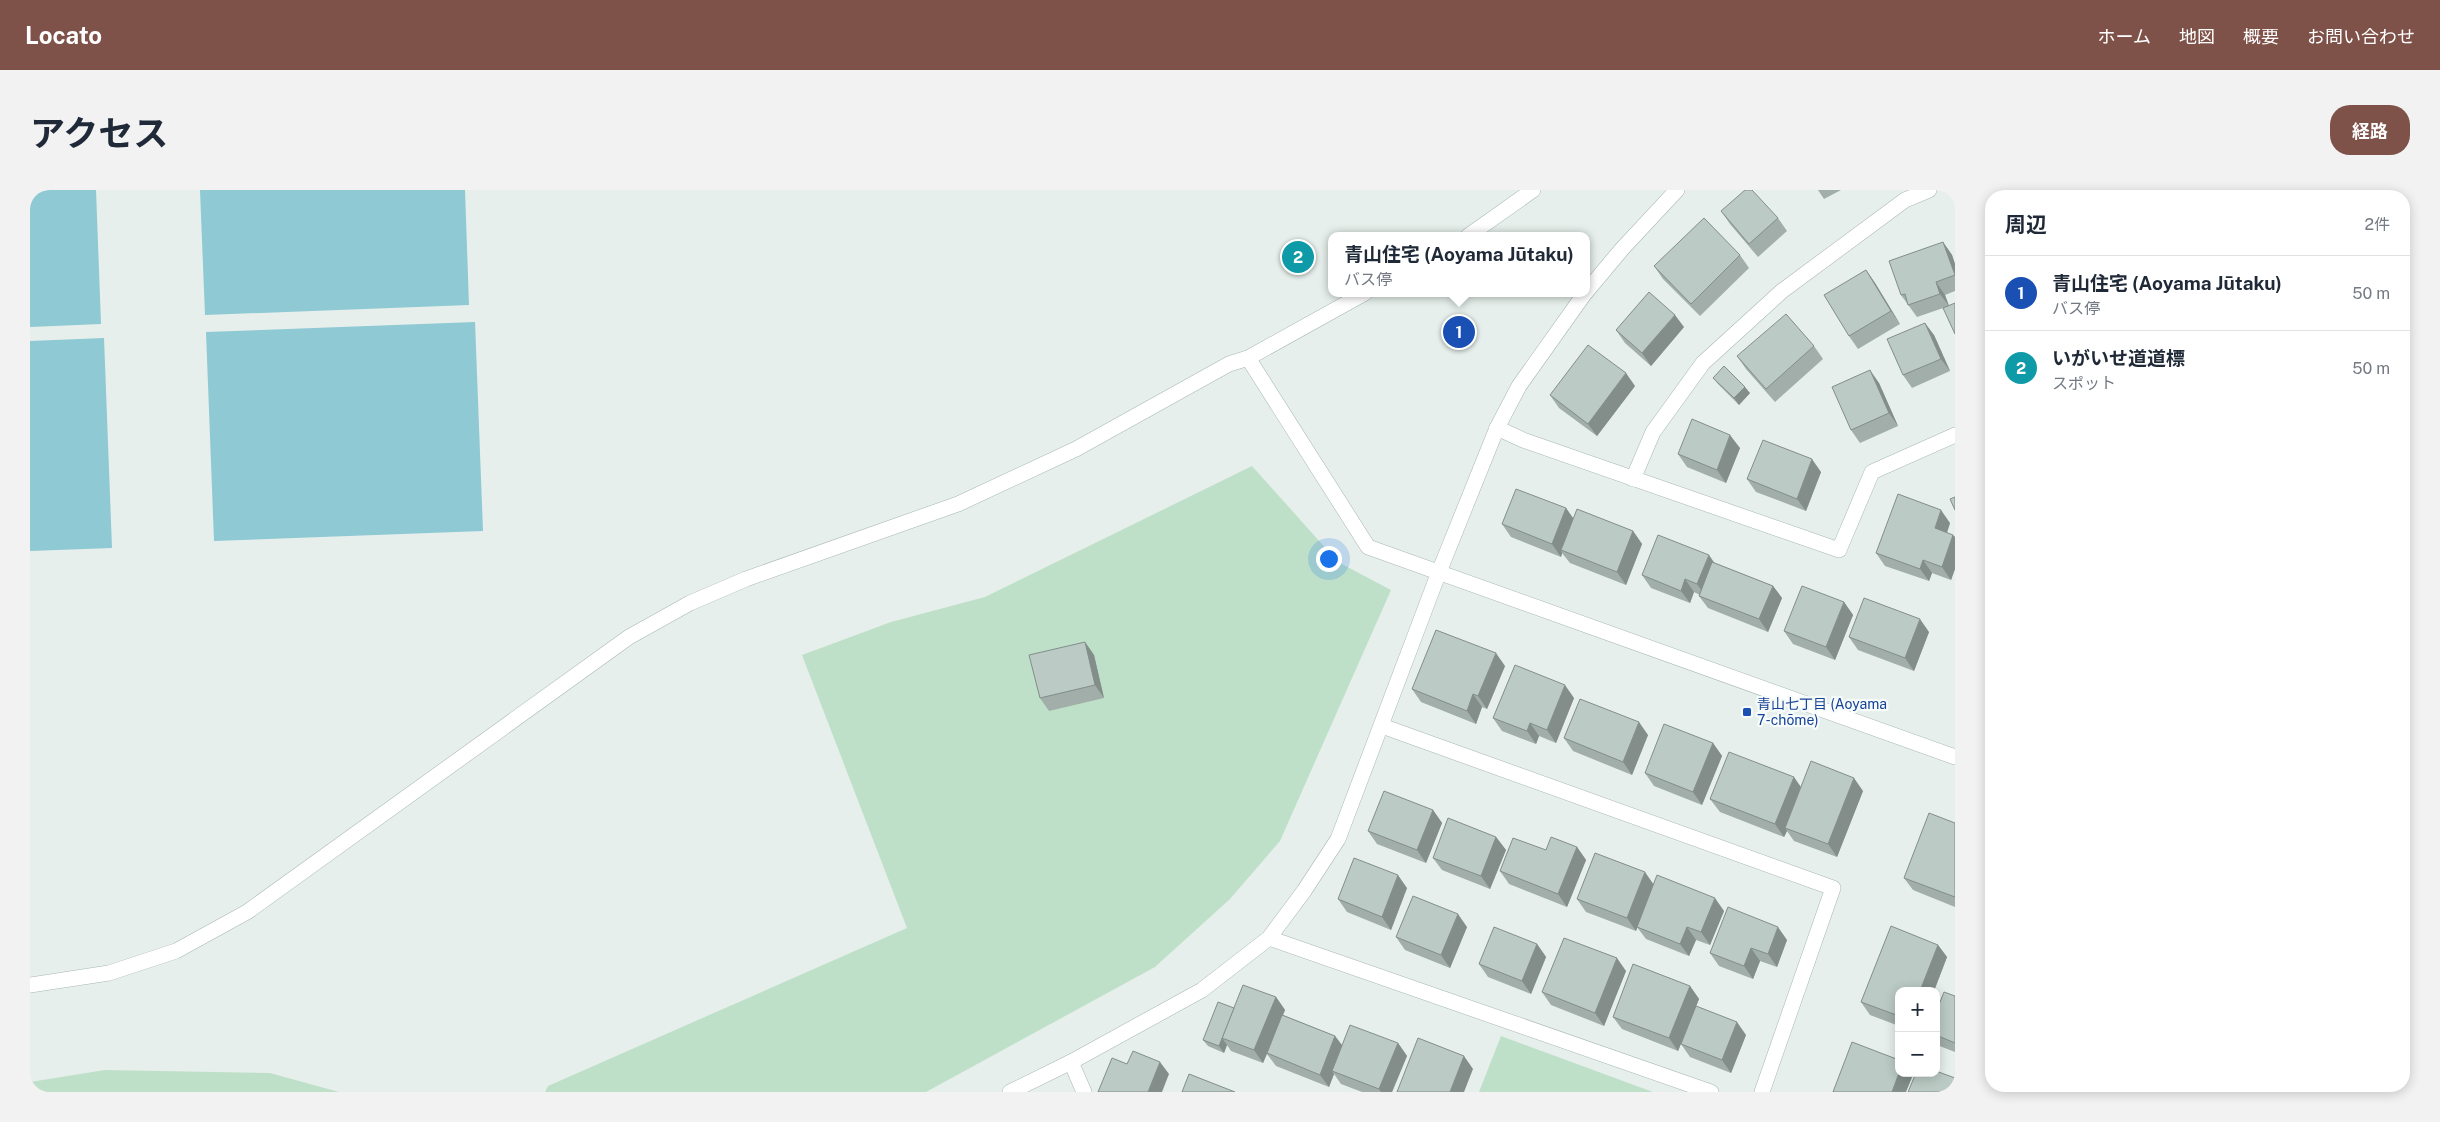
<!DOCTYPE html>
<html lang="ja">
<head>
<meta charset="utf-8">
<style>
	:root { --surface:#fff; --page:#f2f2f3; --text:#1f2937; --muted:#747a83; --line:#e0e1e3; --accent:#7f5249 }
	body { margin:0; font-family:"Public Sans","Noto Sans JP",sans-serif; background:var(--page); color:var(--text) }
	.controls { position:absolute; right:15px; bottom:15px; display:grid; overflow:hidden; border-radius:10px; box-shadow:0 2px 12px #0003 }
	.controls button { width:45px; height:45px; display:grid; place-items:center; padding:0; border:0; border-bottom:1px solid var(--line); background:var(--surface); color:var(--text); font:25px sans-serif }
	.you { position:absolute; left:1298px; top:368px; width:18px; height:18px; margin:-12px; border:4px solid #fff; border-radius:50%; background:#1a73e8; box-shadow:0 0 0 8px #1a73e833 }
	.badge { display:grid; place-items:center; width:32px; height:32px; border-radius:50%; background:var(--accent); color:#fff; font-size:16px; font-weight:700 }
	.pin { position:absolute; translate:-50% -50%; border:2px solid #fff; box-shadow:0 1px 5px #0006 }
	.popup { position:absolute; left:1298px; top:42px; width:262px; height:65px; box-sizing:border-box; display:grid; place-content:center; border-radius:10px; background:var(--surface); filter:drop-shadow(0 1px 4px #0005); font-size:16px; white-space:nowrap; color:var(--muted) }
	.popup b { font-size:19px; color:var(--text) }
	.popup::after { content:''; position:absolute; left:50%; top:100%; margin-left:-10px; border:10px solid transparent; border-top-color:var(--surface) }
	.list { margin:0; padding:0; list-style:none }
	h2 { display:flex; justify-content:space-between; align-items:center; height:65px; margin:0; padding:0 20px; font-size:21px }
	h2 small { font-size:16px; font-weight:400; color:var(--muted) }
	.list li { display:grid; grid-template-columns:32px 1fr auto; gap:15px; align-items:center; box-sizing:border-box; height:75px; padding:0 20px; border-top:1px solid var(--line) }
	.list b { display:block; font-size:19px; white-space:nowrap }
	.list p { margin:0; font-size:16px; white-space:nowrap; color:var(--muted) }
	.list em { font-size:16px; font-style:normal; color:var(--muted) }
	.map { position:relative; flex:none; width:1925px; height:902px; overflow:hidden; border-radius:20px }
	header { display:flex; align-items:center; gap:30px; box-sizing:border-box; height:70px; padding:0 25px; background:var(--accent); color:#fff }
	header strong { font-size:24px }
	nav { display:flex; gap:28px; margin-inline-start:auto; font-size:18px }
	.intro { display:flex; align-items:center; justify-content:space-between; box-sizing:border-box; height:120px; padding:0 30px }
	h1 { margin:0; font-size:35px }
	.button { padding:12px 22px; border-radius:20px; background:var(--accent); color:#fff; font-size:18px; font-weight:700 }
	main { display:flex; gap:30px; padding:0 30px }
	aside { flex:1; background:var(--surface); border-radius:20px; box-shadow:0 2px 12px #0003 }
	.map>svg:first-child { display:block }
	.green { fill:#bfe0c8 }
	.water { fill:#8ec9d4 }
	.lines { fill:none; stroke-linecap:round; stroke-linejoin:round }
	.minor-casing { stroke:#a8b8b2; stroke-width:16 }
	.minor { stroke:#fff; stroke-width:15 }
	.wall { fill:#a1aea9 }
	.shaded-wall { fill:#838d89 }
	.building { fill:#bbcac4; stroke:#838d89 }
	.transit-dot { fill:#1a4fb4; stroke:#f7fbf9; stroke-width:2 }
	.labels { text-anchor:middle; stroke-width:4.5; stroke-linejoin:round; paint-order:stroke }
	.transit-label { font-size:14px; fill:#164399; stroke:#f7fbf9; text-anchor:start }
</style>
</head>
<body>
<header>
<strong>Locato</strong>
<nav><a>ホーム</a><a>地図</a><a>概要</a><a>お問い合わせ</a></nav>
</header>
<div class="intro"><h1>アクセス</h1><a class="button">経路</a></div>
<main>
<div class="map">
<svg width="1925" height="902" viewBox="0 0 1925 902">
	<rect width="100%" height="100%" fill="#e6efeb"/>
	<g class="green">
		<polygon points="1222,276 1308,372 1361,400 1250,651 1200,709 1125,777 896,902 515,902 518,896 877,738 772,465 861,432 955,407"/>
		<polygon points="1471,846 1623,902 1449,902"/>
		<polygon points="75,880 240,883 309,902 0,902 0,892"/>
	</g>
	<g class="water">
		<polygon points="0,0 66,0 71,134 0,137"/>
		<polygon points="170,0 435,0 439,115 175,125"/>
		<polygon points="445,132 453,341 184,351 176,142"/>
		<polygon points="74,148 82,358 0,361 0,151"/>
	</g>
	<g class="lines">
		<g class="minor-casing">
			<g id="minor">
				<polyline points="1438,46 1503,0"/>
				<polyline points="1556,102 1592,59 1647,0"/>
				<polyline points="1218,168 1338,357 1925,567"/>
				<polyline points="1467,238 1493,250 1809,360 1842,282 1925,245"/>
				<polyline points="1603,289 1623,242 1673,173 1752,101 1875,10 1899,0"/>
				<polyline points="1352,536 1803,698 1732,902"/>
				<polyline points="1239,748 1681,902"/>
				<polyline points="0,795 79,783 146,761 217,722 599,447 660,413 716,389 928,314 1046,259 1199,174 1218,168 1335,103"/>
				<polyline points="1041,872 1054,902"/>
				<polyline points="980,902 1041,872 1172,800 1239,748 1274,701 1308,649 1409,382 1467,238 1489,196 1555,103"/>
			</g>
		</g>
		<use href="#minor" class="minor"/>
	</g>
	<g class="wall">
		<polygon points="1788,0 1811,0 1794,9"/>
		<polygon points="1691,21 1748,28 1757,41 1728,67 1700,34"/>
		<polygon points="1913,52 1922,65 1925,74 1925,101 1915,105 1919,116 1887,127 1871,105"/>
		<polygon points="1710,65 1719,78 1670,126 1633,89 1624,76"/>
		<polygon points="1836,80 1845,93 1870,134 1828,159 1819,146"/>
		<polygon points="1654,137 1621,176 1595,153 1586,140"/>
		<polygon points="1904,145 1920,181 1882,198 1873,185"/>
		<polygon points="1784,156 1793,169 1745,212 1716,179 1707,166"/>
		<polygon points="1683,188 1720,203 1709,215 1688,194"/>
		<polygon points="1849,193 1868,236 1830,253 1821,240"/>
		<polygon points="1605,196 1567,246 1529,218 1520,205"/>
		<polygon points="1710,258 1696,293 1657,277 1648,264"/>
		<polygon points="1791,282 1776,321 1726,302 1717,289"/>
		<polygon points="1536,318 1543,328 1603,341 1612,354 1596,395 1540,373 1532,363 1531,367 1481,347 1472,334"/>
		<polygon points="1920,333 1917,343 1925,347 1925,379 1921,390 1902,383 1899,391 1855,376 1846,363"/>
		<polygon points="1685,373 1743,396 1752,408 1738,442 1678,418 1669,406 1670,405 1664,402 1660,413 1621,398 1612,385"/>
		<polygon points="1814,412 1823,425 1805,470 1763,454 1754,441"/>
		<polygon points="1899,442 1884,481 1828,460 1819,447"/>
		<polygon points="1055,452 1064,465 1074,508 1019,521 1010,508"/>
		<polygon points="1475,476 1457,519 1452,517 1446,534 1391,512 1382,499"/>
		<polygon points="1544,508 1526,553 1509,546 1506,554 1472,541 1463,528"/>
		<polygon points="1618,545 1602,585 1543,561 1534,548"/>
		<polygon points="1683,553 1692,566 1672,615 1624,596 1615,583"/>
		<polygon points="1833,601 1807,667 1764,651 1757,641 1754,647 1690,622 1680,609"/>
		<polygon points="1403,620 1412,633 1396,673 1347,654 1338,641"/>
		<polygon points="1925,633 1925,717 1883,700 1874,688"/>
		<polygon points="1466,647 1476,660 1460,699 1412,680 1403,668"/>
		<polygon points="1547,657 1556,670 1537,717 1479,694 1470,681 1516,660"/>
		<polygon points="1623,694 1694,721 1680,755 1666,750 1659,766 1616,749 1607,737 1606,741 1556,722 1547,709"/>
		<polygon points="1377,698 1361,740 1317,722 1308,709"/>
		<polygon points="1437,737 1420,778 1375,760 1366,747"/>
		<polygon points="1757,750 1747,777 1730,771 1723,789 1689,776 1680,763"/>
		<polygon points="1507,754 1516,767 1501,804 1458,787 1449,774"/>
		<polygon points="1908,755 1917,767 1904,801 1869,801 1869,836 1840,825 1831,812"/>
		<polygon points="1596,781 1574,836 1521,815 1512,802"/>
		<polygon points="1660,796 1669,809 1648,861 1592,839 1583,827"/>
		<polygon points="1925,806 1925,862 1907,855 1906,854 1906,822"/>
		<polygon points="1246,807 1255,820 1253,825 1305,846 1312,855 1368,853 1377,866 1362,902 1332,902 1311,894 1304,884 1299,897 1246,876 1237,864 1233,873 1201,861 1197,855 1194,863 1178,856 1173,850 1204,818"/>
		<polygon points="1716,845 1701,883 1660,867 1651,854"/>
	</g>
	<g class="shaded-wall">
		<polygon points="1913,52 1922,65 1925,74 1925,85"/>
		<polygon points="1836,80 1845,93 1870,134 1861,121"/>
		<polygon points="1906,92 1915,105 1919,116 1910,104"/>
		<polygon points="1645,125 1654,137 1621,176 1612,163"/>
		<polygon points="1895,133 1904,145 1920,181 1911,169"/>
		<polygon points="1840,180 1849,193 1868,236 1859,223"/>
		<polygon points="1596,183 1605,196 1567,246 1558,234"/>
		<polygon points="1715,197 1720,203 1709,215 1704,208"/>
		<polygon points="1700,245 1710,258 1696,293 1687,280"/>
		<polygon points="1782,269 1791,282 1776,321 1767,309"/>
		<polygon points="1536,318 1545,331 1531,360 1532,363 1531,367 1522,354"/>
		<polygon points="1911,320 1920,333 1914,351 1905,338"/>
		<polygon points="1603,341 1612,354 1596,395 1587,382"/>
		<polygon points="1923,345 1925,347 1925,379 1921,390 1912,377"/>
		<polygon points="1679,365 1688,378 1676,407 1667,394"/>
		<polygon points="1893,370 1902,383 1899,391 1890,379"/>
		<polygon points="1655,389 1664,402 1660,413 1651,401"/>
		<polygon points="1743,396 1752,408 1738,442 1729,429"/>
		<polygon points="1814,412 1823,425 1805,470 1796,457"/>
		<polygon points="1890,429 1899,442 1884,481 1875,468"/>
		<polygon points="1055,452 1064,465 1074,508 1065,495"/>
		<polygon points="1466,463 1475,476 1457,519 1448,506"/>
		<polygon points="1535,495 1544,508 1526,553 1517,540"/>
		<polygon points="1443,504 1452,517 1446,534 1437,521"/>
		<polygon points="1609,532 1618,545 1602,585 1593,572"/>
		<polygon points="1500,533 1509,546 1506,554 1497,541"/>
		<polygon points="1683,553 1692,566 1672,615 1663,602"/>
		<polygon points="1764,587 1773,600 1755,638 1757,641 1754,647 1745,634"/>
		<polygon points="1824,588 1833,601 1807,667 1798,654"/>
		<polygon points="1403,620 1412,633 1396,673 1387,660"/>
		<polygon points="1466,647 1476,660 1460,699 1451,686"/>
		<polygon points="1547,657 1556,670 1537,717 1528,704"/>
		<polygon points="1615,682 1624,695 1606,741 1597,728"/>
		<polygon points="1368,685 1377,698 1361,740 1352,727"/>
		<polygon points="1685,708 1694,721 1680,755 1671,742"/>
		<polygon points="1428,724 1437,737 1420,778 1411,765"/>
		<polygon points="1657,737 1666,750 1659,766 1650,754"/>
		<polygon points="1748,737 1757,750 1747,777 1738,764"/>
		<polygon points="1507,754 1516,767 1501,804 1492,791"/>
		<polygon points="1908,755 1917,767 1904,801 1890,801"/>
		<polygon points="1721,758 1730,771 1723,789 1714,776"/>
		<polygon points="1587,768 1596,781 1574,836 1565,823"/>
		<polygon points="1660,796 1669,809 1648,861 1639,848"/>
		<polygon points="1246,807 1255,820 1233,873 1224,860"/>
		<polygon points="1707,832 1716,845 1701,883 1692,870"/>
		<polygon points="1305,846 1314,858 1302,881 1304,884 1299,897 1290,885"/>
		<polygon points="1192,848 1197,855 1194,863 1189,856"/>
		<polygon points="1368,853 1377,866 1362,902 1351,902 1349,899"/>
		<polygon points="1434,866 1443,879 1434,902 1420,902"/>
		<polygon points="1130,872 1139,884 1132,902 1118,902"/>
		<polygon points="1869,883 1882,883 1883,885 1876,902 1862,902"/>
	</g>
	<g class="building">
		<polygon points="1715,0 1722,0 1748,28 1719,54 1691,21"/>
		<polygon points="1674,28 1710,65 1661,114 1624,76"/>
		<polygon points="1913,52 1925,85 1906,92 1910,104 1878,115 1875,104 1871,105 1859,71"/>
		<polygon points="1836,80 1861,121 1819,146 1794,105"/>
		<polygon points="1619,102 1645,125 1612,163 1586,140"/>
		<polygon points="1925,113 1925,144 1913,118"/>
		<polygon points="1756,124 1784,156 1736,199 1707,166"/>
		<polygon points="1895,133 1911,169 1873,185 1857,149"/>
		<polygon points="1558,155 1596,183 1558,234 1520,205"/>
		<polygon points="1694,176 1715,197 1704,208 1683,188"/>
		<polygon points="1840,180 1859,223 1821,240 1802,197"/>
		<polygon points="1662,229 1700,245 1687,280 1648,264"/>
		<polygon points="1733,250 1782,269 1767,309 1717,289"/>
		<polygon points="1486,299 1536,318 1522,354 1472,334"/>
		<polygon points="1868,304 1911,320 1905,338 1923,345 1912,377 1893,370 1890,379 1846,363"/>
		<polygon points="1925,307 1925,320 1920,309"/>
		<polygon points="1547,319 1603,341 1587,382 1531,360"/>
		<polygon points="1628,345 1679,365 1667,394 1655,389 1651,401 1612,385"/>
		<polygon points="1682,372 1743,396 1729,429 1669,406"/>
		<polygon points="1772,396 1814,412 1796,457 1754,441"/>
		<polygon points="1834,408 1890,429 1875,468 1819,447"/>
		<polygon points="1406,440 1466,463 1448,506 1443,504 1437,521 1382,499"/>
		<polygon points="1055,452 1065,495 1010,508 999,465"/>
		<polygon points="1485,475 1535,495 1517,540 1500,533 1497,541 1463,528"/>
		<polygon points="1550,509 1609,532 1593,572 1534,548"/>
		<polygon points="1634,534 1683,553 1663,602 1615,583"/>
		<polygon points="1699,562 1764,587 1745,634 1680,609"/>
		<polygon points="1781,571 1824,588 1798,654 1755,638"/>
		<polygon points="1354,601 1403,620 1387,660 1338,641"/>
		<polygon points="1899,623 1925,633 1925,707 1874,688"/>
		<polygon points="1418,628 1466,647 1451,686 1403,668"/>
		<polygon points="1521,647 1547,657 1528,704 1470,681 1483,648 1516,660"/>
		<polygon points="1565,663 1615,682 1597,728 1547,709"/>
		<polygon points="1324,668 1368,685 1352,727 1308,709"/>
		<polygon points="1627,685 1685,708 1671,742 1657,737 1650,754 1607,737"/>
		<polygon points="1383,706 1428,724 1411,765 1366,747"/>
		<polygon points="1698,717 1748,737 1738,764 1721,758 1714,776 1680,763"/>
		<polygon points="1861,736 1908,755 1890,801 1869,801 1869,826 1831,812"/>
		<polygon points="1464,737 1507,754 1492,791 1449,774"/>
		<polygon points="1534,748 1587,768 1565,823 1512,802"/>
		<polygon points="1603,774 1660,796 1639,848 1583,827"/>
		<polygon points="1213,795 1246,807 1224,860 1192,848"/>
		<polygon points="1914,802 1925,806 1925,853 1906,845 1906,822"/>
		<polygon points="1188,812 1204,818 1189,856 1173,850"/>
		<polygon points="1666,816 1707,832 1692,870 1651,854"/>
		<polygon points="1252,825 1305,846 1290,885 1237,863"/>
		<polygon points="1320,835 1368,853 1349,899 1302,881"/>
		<polygon points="1388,848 1434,866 1420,902 1367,902"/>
		<polygon points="1822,852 1869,870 1869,883 1862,902 1803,902"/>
		<polygon points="1103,861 1130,872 1118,902 1068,902 1082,868 1097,874"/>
		<polygon points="1906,881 1925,888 1925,902 1878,902 1886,883 1906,883"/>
		<polygon points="1159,884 1205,902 1152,902"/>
	</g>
	<rect class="transit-dot" x="1712" y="517" width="10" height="10" rx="2.5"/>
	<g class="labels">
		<g class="transit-label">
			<text x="1727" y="519">青山七丁目 (Aoyama<tspan x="1727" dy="16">7-chōme)</tspan></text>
		</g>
	</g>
</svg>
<div class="controls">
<button>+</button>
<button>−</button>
</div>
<div class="you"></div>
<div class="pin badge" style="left:1429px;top:142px;background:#1a4fb4">1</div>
<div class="popup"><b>青山住宅 (Aoyama Jūtaku)</b>バス停</div>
<div class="pin badge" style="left:1268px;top:67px;background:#0f9aa8">2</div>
</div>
<aside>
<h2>周辺<small>2件</small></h2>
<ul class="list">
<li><span class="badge" style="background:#1a4fb4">1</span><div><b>青山住宅 (Aoyama Jūtaku)</b><p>バス停</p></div><em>50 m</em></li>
<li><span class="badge" style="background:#0f9aa8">2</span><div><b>いがいせ道道標</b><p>スポット</p></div><em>50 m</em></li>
</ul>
</aside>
</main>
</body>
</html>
